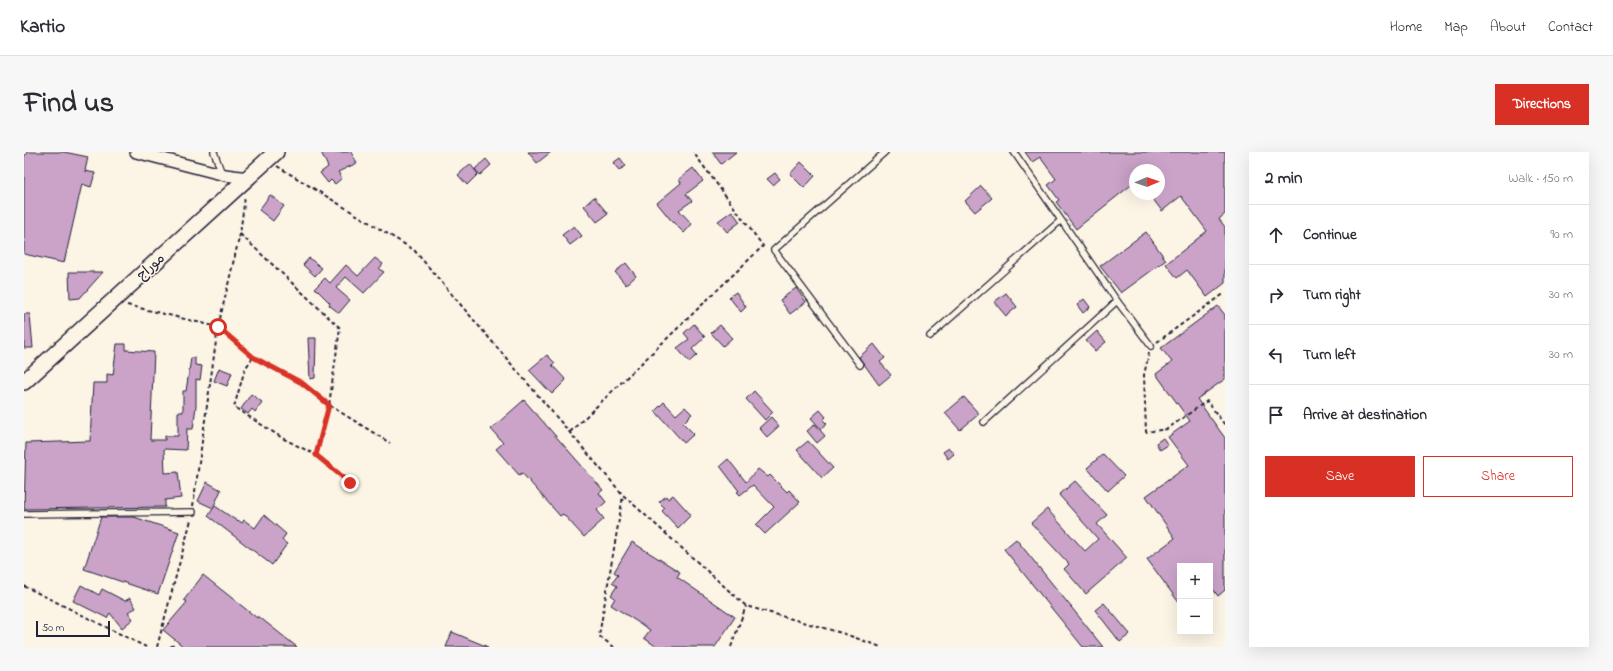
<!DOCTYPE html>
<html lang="en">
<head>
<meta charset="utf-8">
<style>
	:root { --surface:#fff; --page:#f7f7f7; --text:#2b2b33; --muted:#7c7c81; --line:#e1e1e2; --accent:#d93025 }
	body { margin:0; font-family:"Indie Flower","Playpen Sans Arabic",sans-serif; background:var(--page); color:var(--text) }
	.controls { position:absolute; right:12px; bottom:12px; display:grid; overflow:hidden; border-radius:0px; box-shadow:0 4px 16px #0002 }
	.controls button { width:36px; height:36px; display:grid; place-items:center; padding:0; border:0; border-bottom:1px solid var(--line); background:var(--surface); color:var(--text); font:20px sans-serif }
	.compass { position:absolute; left:1105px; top:12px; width:36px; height:36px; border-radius:50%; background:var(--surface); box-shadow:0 4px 16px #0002; rotate:88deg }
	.scale { position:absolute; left:12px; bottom:10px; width:74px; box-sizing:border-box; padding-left:4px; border:2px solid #22223b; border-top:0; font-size:11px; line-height:14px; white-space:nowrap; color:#22223b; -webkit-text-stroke:3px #fcf5e5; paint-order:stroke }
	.stop { position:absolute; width:12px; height:12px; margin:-9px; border:3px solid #d93025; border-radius:50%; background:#fff }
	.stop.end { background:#d93025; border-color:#fff; box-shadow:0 1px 4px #0008 }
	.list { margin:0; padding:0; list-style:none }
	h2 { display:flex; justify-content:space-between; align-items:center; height:52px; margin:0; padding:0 16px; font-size:17px }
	h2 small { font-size:13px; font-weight:400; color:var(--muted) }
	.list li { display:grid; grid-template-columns:26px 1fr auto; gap:12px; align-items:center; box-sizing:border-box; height:60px; padding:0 16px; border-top:1px solid var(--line) }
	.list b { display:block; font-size:15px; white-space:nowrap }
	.list em { font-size:13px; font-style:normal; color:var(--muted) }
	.actions { display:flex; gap:8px; padding:12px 16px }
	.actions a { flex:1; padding:9px 0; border:1px solid var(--accent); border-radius:0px; text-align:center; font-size:14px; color:var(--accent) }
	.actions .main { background:var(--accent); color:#fff }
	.icon { flex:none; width:22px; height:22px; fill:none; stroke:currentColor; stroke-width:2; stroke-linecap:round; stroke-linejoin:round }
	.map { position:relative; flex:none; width:1201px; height:495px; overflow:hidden; border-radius:0px }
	header { display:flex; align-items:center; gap:24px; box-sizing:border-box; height:56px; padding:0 20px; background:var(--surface); border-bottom:1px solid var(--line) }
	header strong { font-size:19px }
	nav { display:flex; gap:22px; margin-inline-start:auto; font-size:14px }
	.intro { display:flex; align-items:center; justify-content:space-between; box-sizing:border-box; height:96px; padding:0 24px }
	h1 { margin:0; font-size:28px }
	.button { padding:10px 18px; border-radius:0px; background:var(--accent); color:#fff; font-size:14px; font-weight:700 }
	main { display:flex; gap:24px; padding:0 24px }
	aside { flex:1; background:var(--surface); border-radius:0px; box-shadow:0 4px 16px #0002 }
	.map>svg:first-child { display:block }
	.building { fill:#cba3c9; stroke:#22223b }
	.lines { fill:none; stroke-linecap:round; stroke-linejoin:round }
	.service-casing { stroke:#22223b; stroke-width:8 }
	.minor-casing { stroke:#22223b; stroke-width:14 }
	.secondary-casing { stroke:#22223b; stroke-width:18 }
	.path { stroke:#22223b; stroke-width:2; stroke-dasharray:4 3; stroke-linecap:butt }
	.service { stroke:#fcf5e5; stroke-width:5.5 }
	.minor { stroke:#fcf5e5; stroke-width:11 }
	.secondary { stroke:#fcf5e5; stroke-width:15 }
	.route { stroke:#d93025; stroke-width:5 }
	.labels { text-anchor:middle; stroke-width:3; stroke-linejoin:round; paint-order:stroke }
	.street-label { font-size:14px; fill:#22223b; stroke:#fcf5e5 }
</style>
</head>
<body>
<header>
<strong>Kartio</strong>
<nav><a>Home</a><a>Map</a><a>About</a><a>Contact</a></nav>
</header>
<div class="intro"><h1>Find us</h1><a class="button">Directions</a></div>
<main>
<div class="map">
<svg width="1201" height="495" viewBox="0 0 1201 495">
	<rect width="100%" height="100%" fill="#fcf5e5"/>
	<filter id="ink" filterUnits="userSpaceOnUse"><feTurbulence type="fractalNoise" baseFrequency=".025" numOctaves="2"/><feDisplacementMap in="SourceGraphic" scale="8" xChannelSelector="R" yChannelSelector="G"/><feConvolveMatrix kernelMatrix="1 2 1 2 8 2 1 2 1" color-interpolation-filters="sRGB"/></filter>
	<g filter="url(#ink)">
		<g class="building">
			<polygon points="3,0 40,0 64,5 61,19 71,21 67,35 58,32 40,111 0,102 0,3 2,3"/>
			<polygon points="297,0 327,0 333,11 314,20 318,26 311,32 307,28 304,31 296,21 304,15"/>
			<polygon points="504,0 527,0 513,11"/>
			<polygon points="688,0 712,0 697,12"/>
			<polygon points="1001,0 1201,0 1201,62 1195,67 1201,75 1201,131 1183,145 1163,118 1153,126 1142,112 1183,79 1157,44 1138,59 1125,42 1135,42 1135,18 1111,18 1111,30 1052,77 1032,50 1035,48 1024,33 1032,27 1016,5 1008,10"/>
			<polygon points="596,6 602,14 595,18 589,11"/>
			<polygon points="462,7 467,13 456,23 451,17"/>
			<polygon points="777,10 791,24 780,36 766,22"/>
			<polygon points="446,12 454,22 443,33 434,23"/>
			<polygon points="669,16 679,29 662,42 668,49 655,58 668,72 660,81 646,67 633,51 657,31 655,27"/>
			<polygon points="751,21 756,27 749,33 743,27"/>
			<polygon points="957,34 968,46 951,60 941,49"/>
			<polygon points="246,43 260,54 249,69 235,58"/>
			<polygon points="570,45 584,62 573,70 560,54"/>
			<polygon points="708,59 716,70 703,80 694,69"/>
			<polygon points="550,74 558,84 546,93 538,83"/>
			<polygon points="1122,80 1142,108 1097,141 1076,114"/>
			<polygon points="285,106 298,116 291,124 279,113"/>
			<polygon points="351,106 359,112 355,117 360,120 340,141 322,125 312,136 326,148 315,161 305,153 306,151 291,136 301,126 306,131 322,113 334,124"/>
			<polygon points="602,111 612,124 602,133 591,120"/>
			<polygon points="45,120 79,120 56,146 46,147"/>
			<polygon points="772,136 782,150 766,162 756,148"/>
			<polygon points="712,140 722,155 717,160 705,145"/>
			<polygon points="982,141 993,155 982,164 970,150"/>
			<polygon points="1060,147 1066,155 1059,161 1053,153"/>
			<polygon points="1194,154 1201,163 1201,227 1173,247 1201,286 1201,438 1194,444 1186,433 1186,414 1156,414 1156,452 1123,407 1151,386 1122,344 1165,313 1144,285 1166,269 1132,222 1148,210 1137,196"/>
			<polygon points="0,162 6,162 9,196 0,196"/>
			<polygon points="670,172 681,185 668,197 673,203 665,210 653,196 665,187 660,181"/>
			<polygon points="696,173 708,186 699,194 687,181"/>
			<polygon points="1073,179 1082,190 1071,199 1062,189"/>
			<polygon points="284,186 292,186 291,226 286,227"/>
			<polygon points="93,192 102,192 102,198 130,200 126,288 141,288 141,284 154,284 154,260 159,260 159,239 162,239 167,206 171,206 171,213 178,214 176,228 172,227 172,254 169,277 163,277 162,298 140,297 141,321 154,320 157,346 141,348 141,355 0,357 2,291 66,289 69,231 83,231 83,222 89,223"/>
			<polygon points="850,192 861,206 856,210 867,223 855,233 835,205"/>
			<polygon points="523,203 531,211 528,213 542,228 528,242 505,218"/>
			<polygon points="195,216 208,221 203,234 190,229"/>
			<polygon points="730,239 749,260 741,268 722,247"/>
			<polygon points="227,242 238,250 231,260 228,257 224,262 217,257"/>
			<polygon points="940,245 955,262 936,278 921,261"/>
			<polygon points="500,248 579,338 575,341 582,350 573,358 580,367 560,385 539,362 536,364 498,321 495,323 472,297 479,291 467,277"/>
			<polygon points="640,250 652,263 661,255 668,262 659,271 670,282 660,291 631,259"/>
			<polygon points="796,258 802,265 799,268 803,272 797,277 787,266"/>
			<polygon points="747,265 755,274 743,285 735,276"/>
			<polygon points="791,272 801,284 793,291 783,279"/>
			<polygon points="1139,286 1144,293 1136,298 1132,291"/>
			<polygon points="784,289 809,316 798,326 773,298"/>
			<polygon points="925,296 930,302 924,307 919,300"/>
			<polygon points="1079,302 1100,324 1084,339 1063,316"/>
			<polygon points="704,307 722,330 734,317 744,325 746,323 763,340 765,338 776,350 741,382 732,373 750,355 729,333 716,343 713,340 715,339 696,314"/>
			<polygon points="1051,329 1083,363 1073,372 1103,406 1062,442 1040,417 1045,412 1007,371 1023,357 1061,399 1074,387 1035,343"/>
			<polygon points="183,330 197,338 189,356 174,349"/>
			<polygon points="649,343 667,363 654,376 638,359 641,356 635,350 642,344 644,347"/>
			<polygon points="191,354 213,369 214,368 218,371 220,368 231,376 240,363 262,382 258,388 263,392 248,413 184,364"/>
			<polygon points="77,365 110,365 155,380 134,442 60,417"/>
			<polygon points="992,387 1056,466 1079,495 1059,495 1016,442 980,397"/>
			<polygon points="608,390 656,420 653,425 711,465 691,495 633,495 620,486 626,478 587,453 591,446 587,443 593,434 588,431 594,423 590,420"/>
			<polygon points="179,423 233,466 234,464 273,495 160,495 139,478 163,450 160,448"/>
			<polygon points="57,433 75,443 78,437 101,449 106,446 112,456 104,460 109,467 98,476 86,461 83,466 49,449"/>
			<polygon points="1080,451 1106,482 1096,490 1071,458"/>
			<polygon points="428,480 464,495 422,495"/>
		</g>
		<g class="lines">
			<g class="service-casing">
				<g id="service">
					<polyline points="190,0 198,22"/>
					<polyline points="1093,149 1127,194"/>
					<polyline points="906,184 1036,69"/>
					<polyline points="836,213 750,98 861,0"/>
					<polyline points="960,270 1093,149 990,0"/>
					<polyline points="0,362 169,360"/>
				</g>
			</g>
			<g class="minor-casing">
				<polyline id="minor" points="112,0 201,23 224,26"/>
			</g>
			<g class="secondary-casing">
				<polyline id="secondary" points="0,230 252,0"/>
			</g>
			<g class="path">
				<polyline points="253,14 390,98 599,343 722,454 821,482 857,495"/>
				<polyline points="216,82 316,176 305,253 292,303"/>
				<polyline points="103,153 194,175 229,205 221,217 210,255 260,287 292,303 326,331"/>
				<polyline points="1133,190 1201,141"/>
				<polyline points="1125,201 1120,223 1122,280 1143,277 1183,249 1201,273"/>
				<polyline points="229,205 278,231 305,253 366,291"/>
				<polyline points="546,280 739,94 669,0"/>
				<polyline points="169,354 194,175 216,82 221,45"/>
				<polyline points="0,434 122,495"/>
				<polyline points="133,495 167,368"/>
				<polyline points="146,495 151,493 153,495"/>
				<polyline points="590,495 575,484 599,344"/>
				<polyline points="707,495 722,454"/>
			</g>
			<use href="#service" class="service"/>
			<use href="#minor" class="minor"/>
			<use href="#secondary" class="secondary"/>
		</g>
	</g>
	<g class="lines" filter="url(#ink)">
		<polyline class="route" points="194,175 229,205 278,231 305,253 292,303 326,331"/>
	</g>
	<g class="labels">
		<g class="street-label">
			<text transform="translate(126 114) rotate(-42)" y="5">موراج</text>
		</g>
	</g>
</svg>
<div class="controls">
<button>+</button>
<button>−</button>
</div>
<svg class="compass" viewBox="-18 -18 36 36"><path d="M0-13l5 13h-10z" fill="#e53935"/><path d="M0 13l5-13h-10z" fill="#7c7c81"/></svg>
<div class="scale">50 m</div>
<div class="stop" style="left:194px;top:175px"></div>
<div class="stop end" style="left:326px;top:331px"></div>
</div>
<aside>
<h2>2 min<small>Walk · 150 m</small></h2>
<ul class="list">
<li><svg class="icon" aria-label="ahead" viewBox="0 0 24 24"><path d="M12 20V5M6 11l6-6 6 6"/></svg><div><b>Continue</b></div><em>90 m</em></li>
<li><svg class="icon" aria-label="right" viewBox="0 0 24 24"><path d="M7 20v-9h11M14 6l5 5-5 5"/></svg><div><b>Turn right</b></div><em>30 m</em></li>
<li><svg class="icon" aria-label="left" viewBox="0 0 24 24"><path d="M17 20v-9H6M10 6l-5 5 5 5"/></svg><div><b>Turn left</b></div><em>30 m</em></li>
<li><svg class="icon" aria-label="arrive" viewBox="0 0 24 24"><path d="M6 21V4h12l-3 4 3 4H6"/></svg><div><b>Arrive at destination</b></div></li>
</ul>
<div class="actions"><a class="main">Save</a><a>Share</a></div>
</aside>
</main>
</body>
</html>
